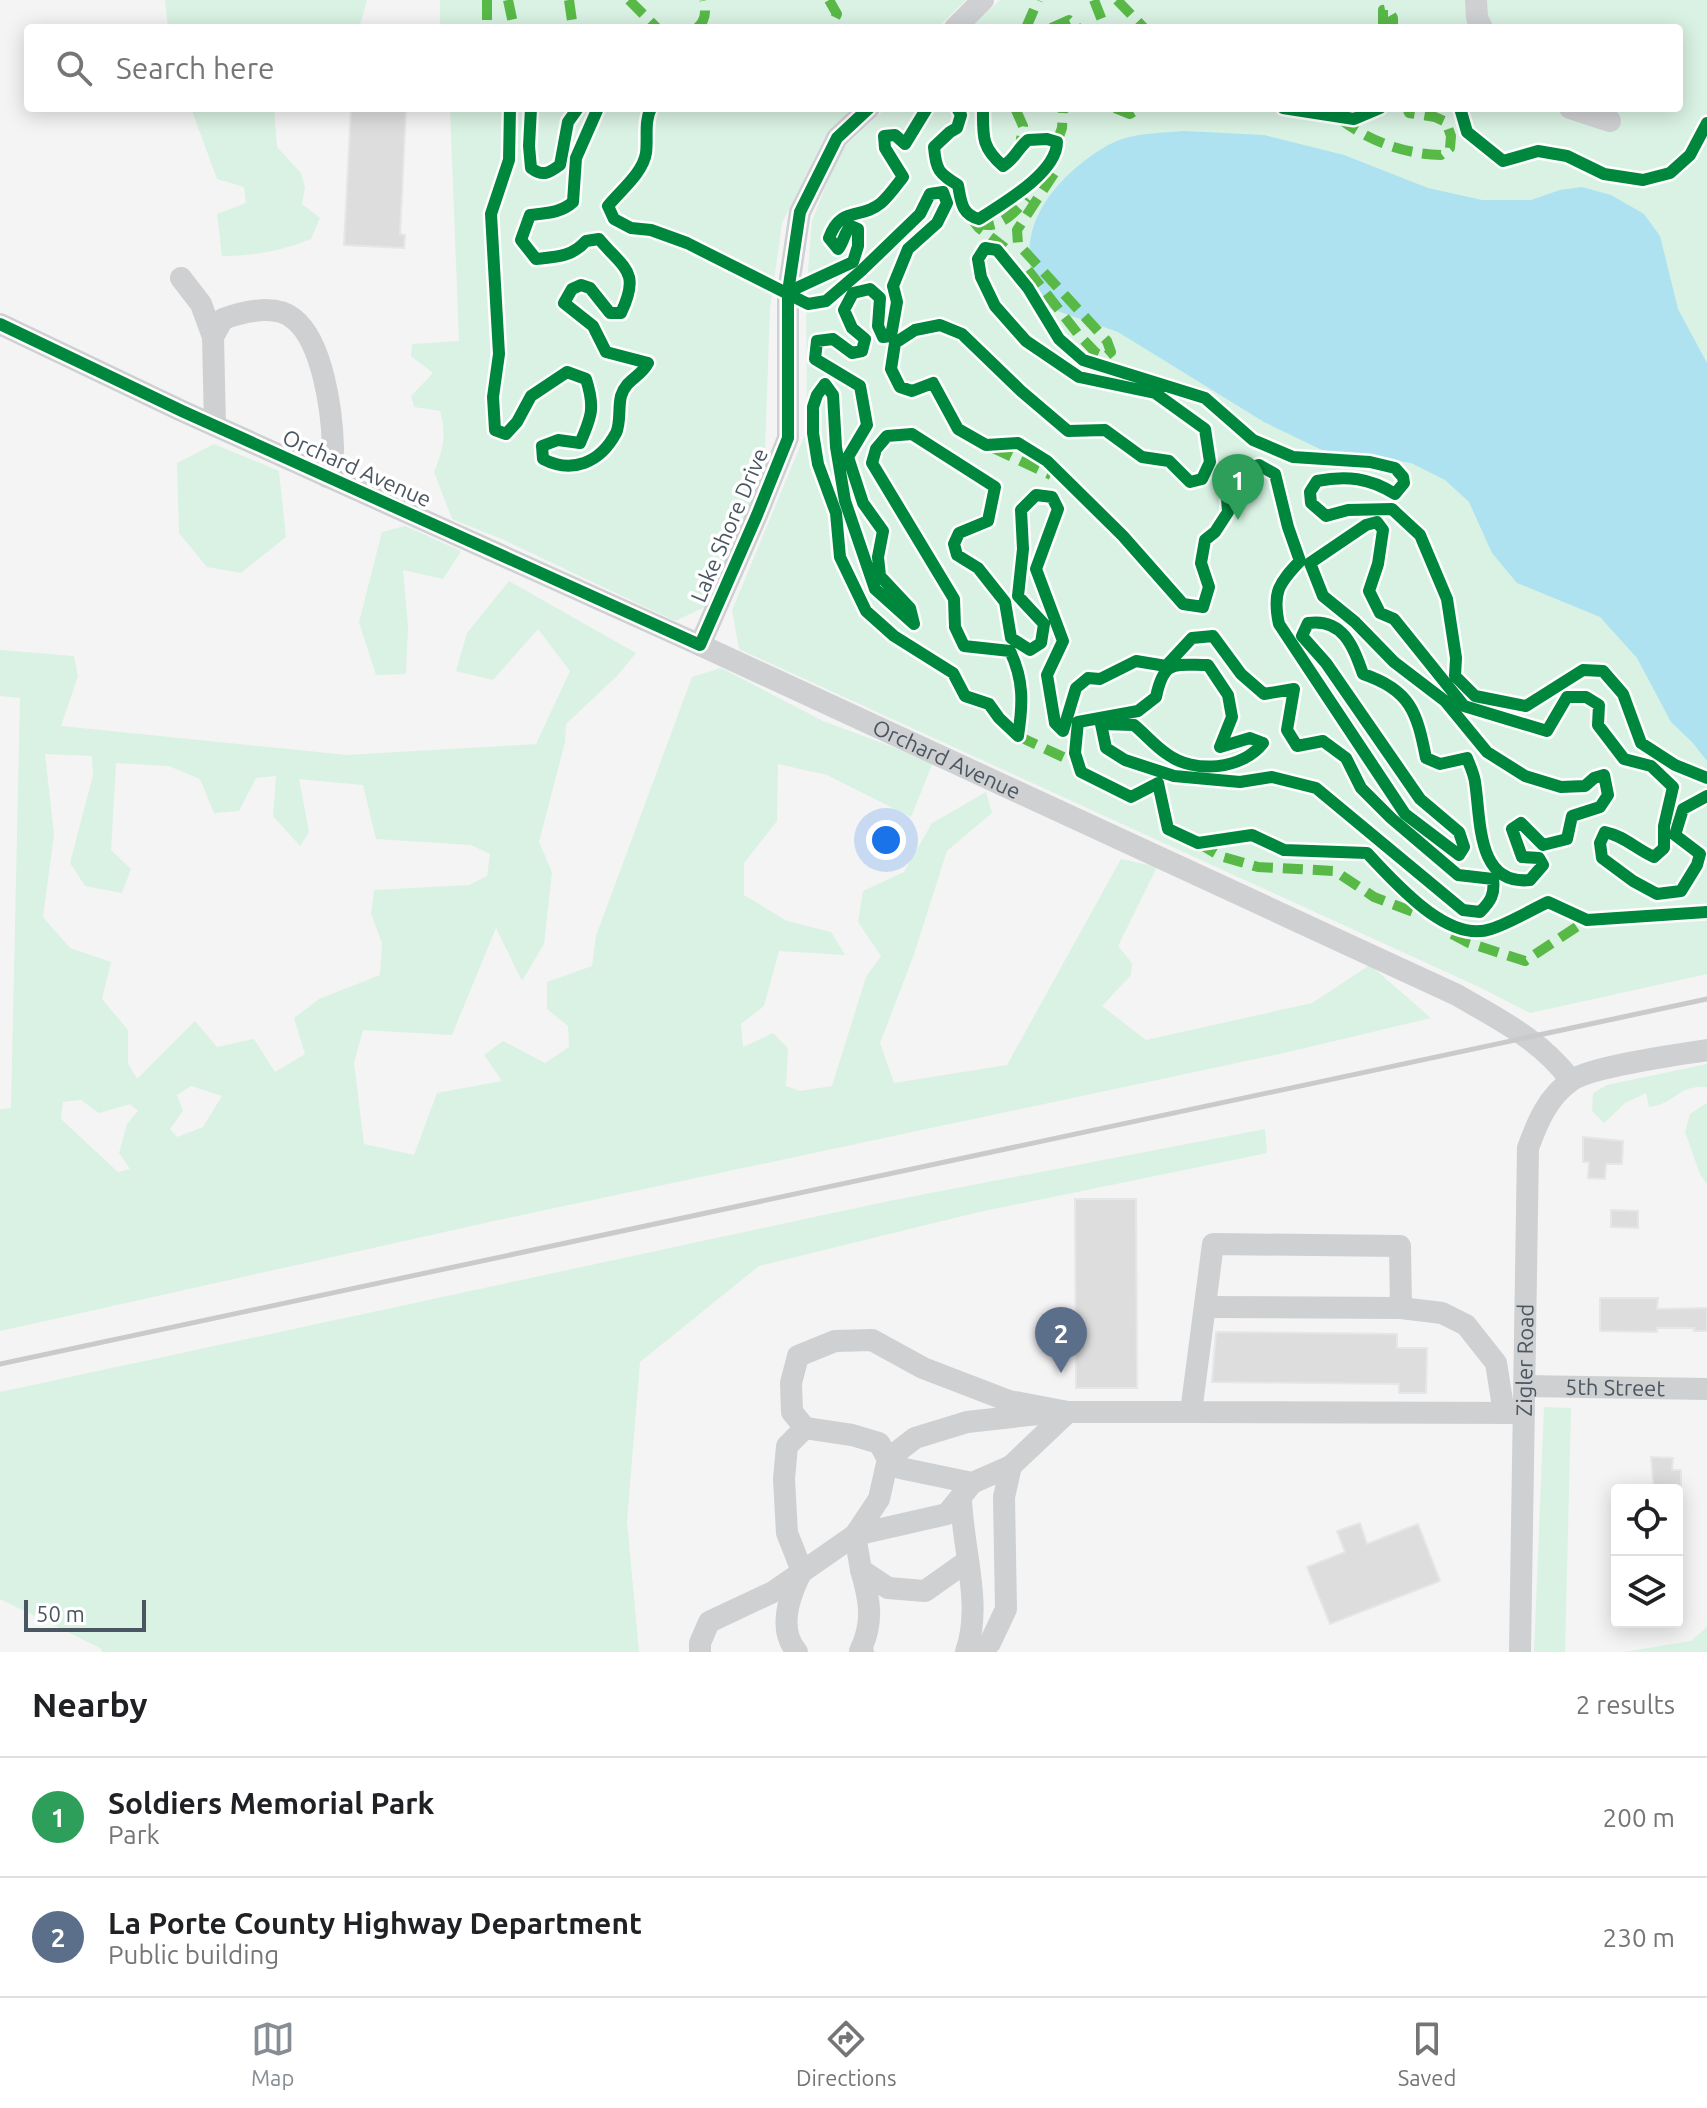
<!DOCTYPE html>
<html lang="en">
<head>
<meta charset="utf-8">
<style>
	:root { --surface:#fff; --page:#f6f6f6; --text:#202124; --muted:#757577; --line:#e0e0e0; --accent:#868d94 }
	body { margin:0; font-family:Ubuntu,sans-serif; background:var(--page); color:var(--text) }
	.controls { position:absolute; right:24px; bottom:24px; display:grid; overflow:hidden; border-radius:8px; box-shadow:0 4px 20px #0003 }
	.controls button { width:72px; height:72px; display:grid; place-items:center; padding:0; border:0; border-bottom:2px solid var(--line); background:var(--surface); color:var(--text); font:40px sans-serif }
	.scale { position:absolute; left:24px; bottom:20px; width:122px; box-sizing:border-box; padding-left:8px; border:4px solid #4a5661; border-top:0; font-size:22px; line-height:28px; white-space:nowrap; color:#4a5661; -webkit-text-stroke:6px #fff; paint-order:stroke }
	.you { position:absolute; left:886px; top:840px; width:28px; height:28px; margin:-20px; border:6px solid #fff; border-radius:50%; background:#1a73e8; box-shadow:0 0 0 12px #1a73e833 }
	.badge { display:grid; place-items:center; width:52px; height:52px; border-radius:50%; background:var(--accent); color:#fff; font-size:26px; font-weight:700 }
	.pin { position:absolute; translate:-50% -66px; filter:drop-shadow(0 2px 4px #0008) }
	.pin::after { content:''; position:absolute; top:42px; width:28px; height:24px; background:inherit; clip-path:polygon(0 0,100% 0,50% 100%) }
	.list { margin:0; padding:0; list-style:none }
	h2 { display:flex; justify-content:space-between; align-items:center; height:104px; margin:0; padding:0 32px; font-size:34px }
	h2 small { font-size:26px; font-weight:400; color:var(--muted) }
	.list li { display:grid; grid-template-columns:52px 1fr auto; gap:24px; align-items:center; box-sizing:border-box; height:120px; padding:0 32px; border-top:2px solid var(--line) }
	.list b { display:block; font-size:30px; white-space:nowrap }
	.list p { margin:0; font-size:26px; white-space:nowrap; color:var(--muted) }
	.list em { font-size:26px; font-style:normal; color:var(--muted) }
	.icon { flex:none; width:44px; height:44px; fill:none; stroke:currentColor; stroke-width:2; stroke-linecap:round; stroke-linejoin:round }
	.map { position:relative; flex:none; width:1707px; height:1652px; overflow:hidden }
	.search { position:absolute; background:var(--surface); box-shadow:0 4px 20px #0003; left:24px; right:24px; top:24px; height:88px; display:flex; align-items:center; gap:20px; box-sizing:border-box; padding:0 28px; border-radius:8px; color:var(--muted); font-size:30px }
	.sheet { height:344px; background:var(--surface) }
	nav { display:flex; justify-content:space-around; align-items:center; box-sizing:border-box; height:112px; border-top:2px solid var(--line); background:var(--surface); font-size:22px; color:var(--muted) }
	nav a { display:grid; justify-items:center; gap:4px }
	nav .on { color:var(--accent) }
	.map>svg:first-child { display:block }
	.green { fill:#d9f2e3; fill-rule:evenodd }
	.water { fill:#aee2f0 }
	.building { fill:#ddddde; stroke:#e5e6e7; stroke-width:2 }
	.lines { fill:none; stroke-linecap:round; stroke-linejoin:round }
	.minor { stroke:#ced0d2; stroke-width:22 }
	.rail { stroke:#c9cacc; stroke-width:5 }
	.quiet { stroke:#58b947; stroke-width:10; stroke-dasharray:20 10; stroke-linecap:butt }
	.cycleway-casing { stroke:#fff; stroke-width:17 }
	.cycleway { stroke:#00873e; stroke-width:12 }
	.labels { text-anchor:middle; stroke-width:7; stroke-linejoin:round; paint-order:stroke }
	.street-label { font-size:22px; fill:#4a5661; stroke:#fff }
</style>
</head>
<body>
<div class="map">
<svg width="1707" height="1652" viewBox="0 0 1707 1652">
	<rect width="100%" height="100%" fill="#f4f4f4"/>
	<g class="green">
		<polygon points="165,0 367,0 359,28 168,28"/>
		<polygon points="440,0 966,0 937,28 440,28"/>
		<polygon points="1000,0 1707,0 1707,974 1530,1013 1479,987 739,649 732,610 807,430 806,295 812,221 839,152 886,108 1679,108 1679,28 970,28"/>
		<path d="M191 108H274L277 147 301 173 305 187 302 204 320 218 311 239C281 251 254 256 222 256L217 214 246 203 244 187 217 179Z"/>
		<path d="M450 108H854L824 138 782 223 770 309 765 450 739 540 705 607 675 621 504 540 452 519 434 472C443 450 447 434 440 411L414 407 411 396 433 373 411 356 412 344 459 341Z"/>
		<polygon points="214,444 279,471 286,537 241,573 207,567 179,533 177,463"/>
		<polygon points="405,526 461,551 443,579 403,570 408,626 406,674 376,675 359,622 382,532"/>
		<path d="M509 581 636 653 617 676 566 724 565 742 539 842 552 872 544 944 522 981 496 928 452 1035 363 1030 354 1063 364 1144 414 1155 437 1093 502 1081 484 1055 503 1041 545 1063 569 1047 568 1026 547 1009V982L592 966 596 936 692 677 721 668 823 721 933 762 911 817 827 775 778 764 777 821 744 863V895L787 921 831 932 845 955 779 951 764 1006 741 1024 743 1047 773 1033 788 1048 786 1086 800 1091 832 1086 866 977 881 956 858 922 863 891 904 872 932 823 986 792 992 813 947 851 913 957 880 1043 894 1083 1007 1065 1121 859 1157 867 1118 946 1132 963 1131 975 1102 1006 1146 1040 1312 1003 1370 965 1431 1018 1284 1053 494 1221 0 1331V1109L11 1108 20 698 0 696V650L74 656 78 676 61 726 347 755 536 744 570 671 538 629 493 680 456 671 467 633ZM45 754 92 756 93 775 70 863 85 886 122 893 131 869 111 850 116 763 169 766 200 779 214 813 239 811 256 778 276 776 273 816 300 846 309 832 299 779 363 785 376 839 471 845 490 854 487 876 469 885 374 890 371 914 382 943 380 975 319 999 294 1018 305 1054 275 1072 254 1039 217 1047 195 1021 137 1079 128 1063V1030L102 999 111 962 70 948 43 917 54 834ZM191 1086 222 1096 203 1127 177 1137 170 1129 183 1111 177 1095ZM81 1100 99 1113 130 1104 138 1111 127 1124 119 1153 130 1169 118 1172 61 1119 63 1102Z"/>
		<path d="M1707 1064V1087C1677 1085 1676 1104 1649 1107L1646 1093 1625 1103 1604 1123 1592 1111 1593 1093 1607 1085Z"/>
		<polygon points="1707,1103 1707,1184 1700,1174 1685,1132 1690,1114"/>
		<polygon points="1265,1129 1267,1153 979,1212 759,1266 640,1362 627,1521 639,1652 102,1652 100,1648 0,1599 0,1392 889,1201"/>
		<polygon points="1544,1407 1571,1408 1565,1652 1534,1652"/>
		<polygon points="1707,1627 1707,1652 1624,1652 1691,1641"/>
	</g>
	<path class="water" d="M1183 131 1264 135 1344 155 1428 188 1482 200H1531L1560 190 1582 187 1611 195 1644 214 1660 236 1678 309 1707 363V761L1692 742 1671 722 1637 658 1600 617 1517 583 1492 553 1469 502 1445 480 1411 463 1322 450 1264 422 1118 332 1043 306C1018 253 1028 213 1070 173 1086 159 1102 146 1122 139 1140 133 1164 133 1183 131Z"/>
	<g class="building">
		<polygon points="351,108 406,108 400,234 405,235 404,248 344,245"/>
		<polygon points="1583,1137 1623,1141 1622,1164 1606,1164 1605,1179 1588,1178 1589,1162 1583,1162"/>
		<polygon points="1075,1199 1136,1199 1137,1388 1076,1388"/>
		<polygon points="1611,1210 1638,1211 1638,1228 1611,1227"/>
		<polygon points="1600,1298 1658,1298 1657,1309 1707,1308 1707,1331 1694,1331 1694,1328 1657,1328 1657,1332 1600,1331"/>
		<polygon points="1216,1332 1397,1334 1397,1348 1427,1348 1426,1393 1399,1393 1399,1384 1212,1382"/>
		<polygon points="1651,1457 1673,1458 1672,1470 1681,1470 1681,1490 1654,1490"/>
		<polygon points="1360,1523 1367,1544 1418,1524 1440,1581 1330,1624 1307,1567 1345,1552 1337,1531"/>
	</g>
	<g class="lines">
		<g class="minor">
			<polyline points="1476,0 1477,18 1482,28"/>
			<polyline points="955,28 983,0"/>
			<polyline points="1570,108 1610,121"/>
			<polyline points="181,278 201,304 213,337"/>
			<path id="s1" d="M0 324 182 411 700 645 1457 995C1503 1022 1538 1038 1571 1080"/>
			<path d="M215 426 213 337 223 319C243 312 275 303 294 319 323 342 332 412 333 447 334 456 329 467 327 477"/>
			<polyline points="700,645 757,515 788,438 788,292 800,212 837,138 869,108"/>
			<polyline points="1205,1307 1401,1308 1442,1313 1466,1325 1496,1363 1504,1413"/>
			<polyline points="1401,1308 1400,1246 1213,1244 1191,1412 1524,1413"/>
			<path id="s2" d="M1525 1386 1707 1389"/>
			<polyline points="805,1428 792,1412 791,1383 798,1356 835,1341 872,1340 923,1368 1009,1401 1068,1412"/>
			<polyline points="1011,1466 972,1483 900,1468 888,1459 915,1438 967,1422 1039,1414"/>
			<path d="M961 1497C962 1548 983 1604 966 1652"/>
			<path d="M861 1570C870 1600 874 1622 860 1651L863 1652"/>
			<polyline points="700,1652 700,1643 709,1622 773,1592 855,1535 947,1514 972,1483"/>
			<path d="M797 1652C777 1629 789 1596 802 1571L787 1533 784 1479 787 1446 805 1428 852 1435 879 1443 888 1459 879 1499 855 1535 861 1570 888 1588 925 1591 966 1562"/>
			<polyline points="972,1652 990,1643 1006,1609 1004,1497 1011,1466 1068,1412 1191,1412"/>
			<path id="s3" d="M1520 1652 1528 1148C1537 1123 1548 1096 1572 1080 1594 1066 1677 1055 1707 1050"/>
		</g>
		<polyline class="rail" points="0,1364 1707,999"/>
		<g class="quiet">
			<polyline points="487,0 487,28"/>
			<polyline points="508,0 514,28"/>
			<polyline points="569,0 573,28"/>
			<polyline points="629,0 657,28"/>
			<polyline points="829,0 837,14 830,28"/>
			<polyline points="1094,0 1105,28"/>
			<polyline points="1117,0 1144,28"/>
			<path d="M697 28C706 21 706 11 704 0"/>
			<polyline points="1026,28 1038,0"/>
			<polyline points="1051,28 1069,20 1078,28"/>
			<polyline points="1383,28 1383,10 1388,9 1393,18 1393,28"/>
			<polyline points="1015,108 1023,126 1020,146"/>
			<polyline points="1115,108 1130,114 1140,108"/>
			<path d="M1340 119C1369 141 1404 154 1441 155L1450 148 1451 136 1446 122 1435 117 1409 113 1407 108"/>
			<polyline points="1057,142 1062,128 1063,108"/>
			<polyline points="969,216 979,228 1005,248"/>
			<path d="M975 221C995 234 1015 213 1027 198"/>
			<polyline points="1028,270 1078,334 1096,353 1105,357 1111,352 1107,341 1018,244 1017,230 1055,172"/>
			<polyline points="993,448 1051,475"/>
			<polyline points="1018,736 1078,764"/>
			<polyline points="1198,843 1220,856 1258,867 1335,871 1374,897 1421,915"/>
			<polyline points="1452,934 1469,943 1525,961 1587,920"/>
		</g>
		<g class="cycleway-casing">
			<g id="cycleway">
				<path d="M510 108 509 160 491 214 499 354 493 397 495 430 506 434 517 422 531 396 567 372 586 379C595 407 592 416 580 443L558 440 542 446 543 459C572 474 600 463 616 433 621 423 618 408 621 396 627 378 640 378 648 363L606 352 593 326 564 303 572 289 581 285 590 288 610 313H621C641 271 624 269 599 239L586 241C572 257 556 257 536 259L521 240 530 215C546 213 561 213 573 202L576 158 598 108"/>
				<path d="M531 108 529 146 531 168C543 177 549 173 560 165L568 122 578 108"/>
				<path d="M651 108C644 122 648 138 646 153 643 173 620 191 608 206L614 219 631 228 651 230 687 243 808 304 826 301 861 271 920 214 930 194 943 192 947 203 937 223 908 249 893 286 897 302 891 336 883 337 878 326 880 298 870 289 853 293 844 310 852 328 865 339 862 351 852 353 833 339 817 341 815 359 860 386 867 425 848 457 863 503 883 531 878 557 880 576 910 608 914 624 875 589 845 501 836 447 833 395 825 384 817 395 813 407V433L818 464 836 513 840 557 866 611 894 636 953 673 965 696 989 704 999 718 1018 736C1023 704 1024 680 1010 651L964 646 955 627 954 599 872 463 876 449 887 436 912 434 995 487 988 521 959 533 954 544 957 555 978 568 1005 602 1011 638 1030 650 1041 643 1044 624 1018 596 1023 549 1021 510 1036 495 1052 497 1058 509 1036 569 1063 641 1047 675 1055 723 1063 731 1076 688 1088 678 1100 679 1136 661 1166 666 1192 638 1213 636 1241 674 1264 694 1294 689 1287 730 1297 746 1323 741 1346 758 1361 788 1391 818 1458 875 1493 879C1495 894 1491 901 1480 912L1463 910 1316 788 1272 777 1240 782 1174 776 1125 760 1106 748 1101 724 1134 725C1145 734 1155 746 1167 754 1194 774 1242 770 1263 743L1250 738 1220 747 1232 717 1228 695 1208 665C1174 665 1164 659 1156 697L1138 711 1078 722 1075 753 1081 772 1131 797 1158 783 1168 829 1198 843 1252 835 1284 850 1367 853C1394 881 1447 944 1491 929 1510 923 1529 911 1548 902L1587 920 1707 912"/>
				<path d="M957 108 961 115 957 128 950 132 934 147C936 171 939 173 958 185 961 201 961 214 979 219 1002 204 1057 173 1057 142L1047 139 1028 140C1017 149 1015 159 1003 166 981 147 983 136 983 108"/>
				<polyline points="1283,108 1354,119 1380,108"/>
				<polyline points="1460,108 1467,132 1503,161 1538,151 1567,156 1604,174 1643,180 1670,173 1690,155 1707,123"/>
				<path d="M788 292 853 262 858 246V229L851 226C844 232 844 242 838 249L829 238C841 205 861 220 881 203 889 196 896 186 903 177L885 148 884 136 895 135 905 144 927 108"/>
				<polyline points="0,324 182,411 700,645 757,515 788,438 788,292 800,212 837,138 869,108"/>
				<path d="M1707 778 1675 765 1641 743 1623 694 1603 671 1583 670 1526 706 1475 696 1455 676 1456 658 1447 599 1420 535 1392 509 1348 510 1326 516 1311 503 1310 492 1317 481C1346 475 1370 478 1395 494L1404 483 1403 477 1395 468 1370 462 1293 457 1253 440 1205 398 1083 360 1059 339 1028 288 997 250 985 248 978 259 981 277 995 306 1026 341 1079 377 1155 393 1205 429 1210 462 1202 479 1190 482 1169 461 1142 457 1105 430 1068 431 1021 391 962 334 940 325 915 330 895 343 891 369 900 387 912 391 933 383 958 429 986 445 1018 443 1047 461 1123 536 1183 604 1203 607 1209 587 1201 563 1205 540 1215 532 1228 512 1226 483 1245 470 1259 465 1275 474 1288 527 1300 561C1279 583 1272 592 1279 624L1405 814 1459 855 1464 847 1459 832 1420 799 1326 663 1302 636 1308 623C1343 618 1353 646 1363 674 1411 690 1417 713 1426 758L1440 764 1467 758C1470 766 1474 774 1475 782 1481 819 1476 886 1530 880L1543 865 1539 858 1522 857 1512 829 1521 823 1543 845 1567 839 1572 816 1600 807 1608 795 1604 775 1594 778 1585 786 1561 787 1525 776 1487 752 1445 701 1394 662 1355 622 1323 596 1310 563 1366 525 1377 522 1383 530 1378 564 1369 591 1380 613 1394 619 1464 706 1547 731 1567 697H1586L1599 705 1598 725 1624 759 1651 766 1673 787 1664 826V848L1654 857C1636 849 1624 836 1605 832L1600 843 1602 858 1633 881 1657 894 1681 891 1697 865 1700 854 1675 835 1683 809 1707 796"/>
			</g>
		</g>
		<use href="#cycleway" class="cycleway"/>
	</g>
	<g class="labels">
		<g class="street-label">
			<text transform="translate(357 468) rotate(24)" y="8">Orchard Avenue</text>
			<text transform="translate(729 525) rotate(-67)" y="8">Lake Shore Drive</text>
			<text dy="8" stroke="none"><textPath href="#s1" startOffset="1042">Orchard Avenue</textPath></text>
			<text dy="8" stroke="none"><textPath href="#s3" startOffset="292">Zigler Road</textPath></text>
			<text dy="8" stroke="none"><textPath href="#s2" startOffset="90">5th Street</textPath></text>
		</g>
	</g>
</svg>
<div class="controls">
<button><svg class="icon" aria-label="locate" viewBox="0 0 24 24"><circle cx="12" cy="12" r="6"/><path d="M12 2v4M12 18v4M2 12h4M18 12h4"/></svg></button>
<button><svg class="icon" aria-label="layers" viewBox="0 0 24 24"><path d="M12 4l9 5-9 5-9-5zM3 14l9 5 9-5"/></svg></button>
</div>
<div class="scale">50 m</div>
<div class="you"></div>
<div class="pin badge" style="left:1238px;top:520px;background:#2e9e5b">1</div>
<div class="pin badge" style="left:1061px;top:1373px;background:#5c6f8a">2</div>
<div class="search"><svg class="icon" aria-label="search" viewBox="0 0 24 24"><circle cx="10" cy="10" r="6"/><path d="M15 15l6 6"/></svg>Search here</div>
</div>
<section class="sheet">
<h2>Nearby<small>2 results</small></h2>
<ul class="list">
<li><span class="badge" style="background:#2e9e5b">1</span><div><b>Soldiers Memorial Park</b><p>Park</p></div><em>200 m</em></li>
<li><span class="badge" style="background:#5c6f8a">2</span><div><b>La Porte County Highway Department</b><p>Public building</p></div><em>230 m</em></li>
</ul>
</section>
<nav>
<a class="on"><svg class="icon" aria-label="map" viewBox="0 0 24 24"><path d="M3 6l6-2 6 2 6-2v14l-6 2-6-2-6 2zM9 4v14M15 6v14"/></svg>Map</a>
<a><svg class="icon" aria-label="directions" viewBox="0 0 24 24"><path d="M12 3l9 9-9 9-9-9zM9 14v-3h6M13 9l2 2-2 2"/></svg>Directions</a>
<a><svg class="icon" aria-label="saved" viewBox="0 0 24 24"><path d="M7 4h10v16l-5-4-5 4z"/></svg>Saved</a>
</nav>
</body>
</html>
